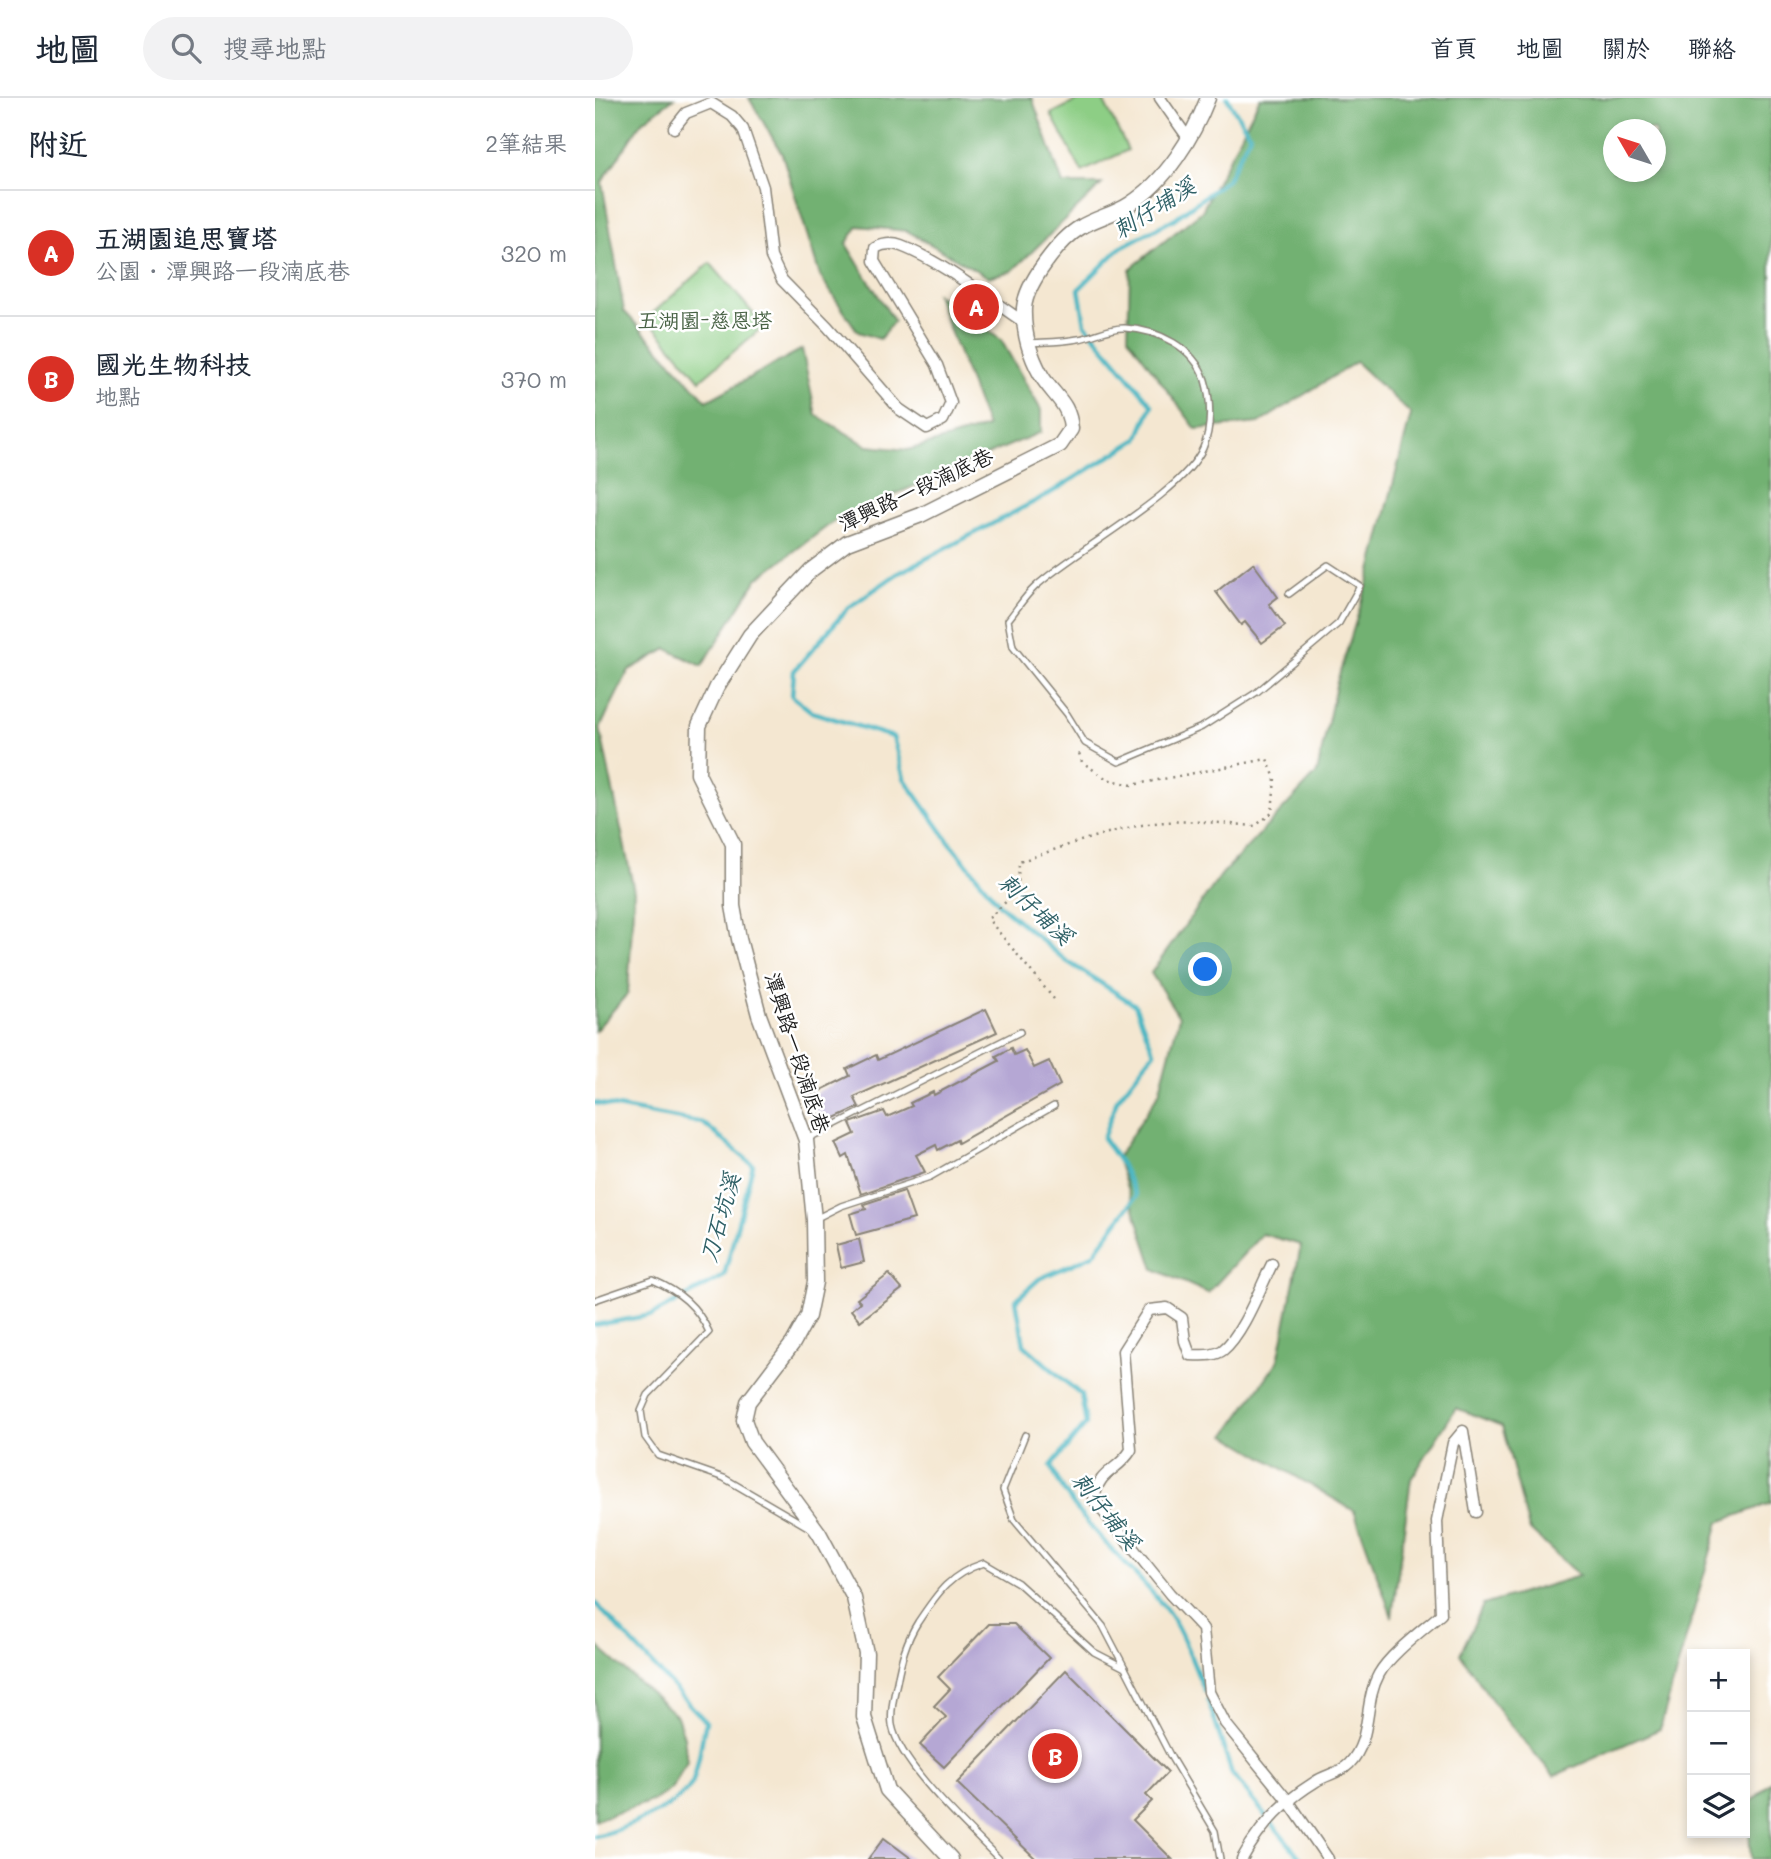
<!DOCTYPE html>
<html lang="zh-TW">
<head>
<meta charset="utf-8">
<style>
	:root { --surface:#fff; --page:#f2f2f3; --text:#1f2937; --muted:#747a83; --line:#e0e1e3; --accent:#d93025 }
	body { margin:0; font-family:Mali,"LXGW WenKai TC",sans-serif; background:var(--page); color:var(--text) }
	.controls { position:absolute; right:21px; bottom:21px; display:grid; overflow:hidden; border-radius:0px; box-shadow:0 4px 10px #0003 }
	.controls button { width:63px; height:63px; display:grid; place-items:center; padding:0; border:0; border-bottom:2px solid var(--line); background:var(--surface); color:var(--text); font:35px sans-serif }
	.compass { position:absolute; left:1008px; top:21px; width:63px; height:63px; border-radius:50%; background:var(--surface); box-shadow:0 4px 10px #0003; rotate:309deg }
	.you { position:absolute; left:611px; top:872px; width:24px; height:24px; margin:-18px; border:5px solid #fff; border-radius:50%; background:#1a73e8; box-shadow:0 0 0 10px #1a73e833 }
	.badge { display:grid; place-items:center; width:46px; height:46px; border-radius:50%; background:var(--accent); color:#fff; font-size:23px; font-weight:700 }
	.pin { position:absolute; translate:-50% -50%; border:4px solid #fff; box-shadow:0 2px 7px #0006 }
	.list { margin:0; padding:0; list-style:none }
	h2 { display:flex; justify-content:space-between; align-items:center; height:91px; margin:0; padding:0 28px; font-size:30px }
	h2 small { font-size:23px; font-weight:400; color:var(--muted) }
	.list li { display:grid; grid-template-columns:46px 1fr auto; gap:21px; align-items:center; box-sizing:border-box; height:126px; padding:0 28px; border-top:2px solid var(--line) }
	.list b { display:block; font-size:26px; white-space:nowrap }
	.list p { margin:0; font-size:23px; white-space:nowrap; color:var(--muted) }
	.list em { font-size:23px; font-style:normal; color:var(--muted) }
	.icon { flex:none; width:38px; height:38px; fill:none; stroke:currentColor; stroke-width:2; stroke-linecap:round; stroke-linejoin:round }
	.map { position:relative; flex:none; width:1176px; height:1761px; overflow:hidden }
	header { display:flex; align-items:center; gap:42px; box-sizing:border-box; height:98px; padding:0 35px; background:var(--surface); border-bottom:2px solid var(--line) }
	header strong { font-size:33px }
	nav { display:flex; gap:38px; margin-inline-start:auto; font-size:24px }
	.search { width:490px; height:63px; background:var(--page); display:flex; align-items:center; gap:18px; box-sizing:border-box; padding:0 24px; border-radius:38px; color:var(--muted); font-size:26px }
	main { display:flex }
	aside { flex:1; background:var(--surface) }
	.map>svg:first-child { display:block }
	.green { fill:#8dce85; stroke:#547550; stroke-width:2 }
	.forest { fill:#72b172; stroke:#476647; stroke-width:2; fill-rule:evenodd }
	.lines { fill:none; stroke-linecap:round; stroke-linejoin:round }
	.stream { stroke:#48b6c2; stroke-width:4.5 }
	.building { fill:#b5a7d4 }
	.service-casing { stroke:#888276; stroke-width:8 }
	.minor-casing { stroke:#888276; stroke-width:13 }
	.tertiary-casing { stroke:#888276; stroke-width:17 }
	.path { stroke:#888276; stroke-width:2.5; stroke-dasharray:2 5; stroke-linecap:butt }
	.service { stroke:#fff; stroke-width:5 }
	.minor { stroke:#fff; stroke-width:10 }
	.tertiary { stroke:#fff; stroke-width:14 }
	.labels { text-anchor:middle; stroke-width:5; stroke-linejoin:round; paint-order:stroke }
	.park-label { font-size:21px; fill:#496346; stroke:#fff }
	.street-label { font-size:21px; fill:#1c1c1c; stroke:#fff }
	.water-label { font-size:23px; font-style:italic; fill:#306167; stroke:#fff }
</style>
</head>
<body>
<header>
<strong>地圖</strong>
<div class="search"><svg class="icon" aria-label="search" viewBox="0 0 24 24"><circle cx="10" cy="10" r="6"/><path d="M15 15l6 6"/></svg>搜尋地點</div>
<nav><a>首頁</a><a>地圖</a><a>關於</a><a>聯絡</a></nav>
</header>
<main>
<aside>
<h2>附近<small>2筆結果</small></h2>
<ul class="list">
<li><span class="badge">A</span><div><b>五湖園追思寶塔</b><p>公園 · 潭興路一段湳底巷</p></div><em>320 m</em></li>
<li><span class="badge">B</span><div><b>國光生物科技</b><p>地點</p></div><em>370 m</em></li>
</ul>
</aside>
<div class="map">
<svg width="1176" height="1761" viewBox="0 0 1176 1761">
	<rect width="100%" height="100%" fill="#fff"/>
	<filter id="ink" filterUnits="userSpaceOnUse"><feTurbulence type="fractalNoise" baseFrequency=".0143" numOctaves="2"/><feDisplacementMap in="SourceGraphic" scale="14" xChannelSelector="R" yChannelSelector="G"/><feConvolveMatrix kernelMatrix="1 2 1 2 8 2 1 2 1" color-interpolation-filters="sRGB"/></filter>
	<filter id="wash" filterUnits="userSpaceOnUse"><feTurbulence type="fractalNoise" baseFrequency=".00686" numOctaves="4" result="noise"/><feDisplacementMap in="SourceGraphic" scale="28" xChannelSelector="R" yChannelSelector="G"/><feGaussianBlur stdDeviation="1.57" result="paint"/><feColorMatrix in="noise" values="0 0 0 0 0 0 0 0 0 0 0 0 0 0 0 0 0 1.4 0 .05"/><feComposite in="paint" operator="in"/></filter>
	<g filter="url(#wash)">
		<rect width="100%" height="100%" fill="#f4e7d1"/>
		<g class="green">
			<polygon points="487,0 507,0 533,52 487,74 456,16"/>
			<polygon points="115,165 169,228 105,282 52,220"/>
		</g>
		<g class="forest">
			<polygon points="0,0 79,0 46,25 7,84 29,213 112,303 207,251 221,317 273,348 313,352 392,329 341,196 406,242 446,312 446,334 242,421 162,481 107,568 72,551 34,572 5,630 39,793 33,895 0,933"/>
			<polygon points="154,0 437,0 468,86 507,86 417,173 393,179 312,133 263,128 251,146 299,223 285,241 263,234 225,178 187,56"/>
			<path d="M665 0H1176V1405L1124 1424 1065 1631 959 1678 910 1621 865 1556 888 1507 984 1478 934 1431 907 1328 861 1310 816 1381 797 1519 759 1413 631 1337 683 1263 706 1147 667 1136 613 1195 559 1171 522 1060 564 995 584 919 556 875 627 776 722 675 741 587 774 481 816 316 761 264 664 325 601 331 533 239 535 171 607 113ZM1018 32H1060V74H1018Z"/>
			<polygon points="0,1546 82,1618 89,1639 92,1664 76,1691 60,1702 0,1722"/>
			<polygon points="1176,1684 1176,1761 1156,1761 1152,1708"/>
		</g>
		<g class="lines">
			<g class="stream">
				<polyline points="0,1005 108,1025 158,1067 129,1178 57,1217 0,1227"/>
				<path d="M0 1505 111 1624C106 1643 104 1665 98 1683 88 1708 24 1733 0 1738"/>
				<path d="M610 1593C598 1568 588 1532 570 1510 533 1463 480 1424 456 1368L491 1326 486 1297 429 1247 421 1202 444 1181 498 1157 541 1098 526 1066 508 1040 522 1002 559 954 540 907 470 862 406 808 354 744 309 680 298 639 217 614 197 598 199 573 253 510 302 476 452 397 543 341 557 307 490 226 484 191 526 149 579 121 632 82 655 37 632 0"/>
				<polyline points="613,1602 637,1676 706,1761"/>
			</g>
		</g>
		<g id="blocks">
			<g class="building">
				<polygon points="658,465 683,499 674,506 690,528 667,545 650,524 646,527 621,494"/>
				<polygon points="391,911 402,934 259,999 264,1009 227,1026 214,998 255,978 252,971 281,957 283,962"/>
				<polygon points="416,950 419,957 430,952 439,970 454,963 465,987 363,1045 362,1042 343,1052 341,1047 321,1057 330,1074 266,1096 253,1057 248,1060 241,1045 260,1036 255,1025 289,1013 292,1019 317,1008 315,1005 338,994 339,997 404,963 401,958"/>
				<polygon points="309,1093 319,1121 261,1137 255,1116 271,1111 269,1106"/>
				<polygon points="264,1141 269,1164 246,1170 241,1147"/>
				<polygon points="294,1176 307,1191 265,1223 256,1212 265,1204 262,1201"/>
				<polygon points="394,1526 419,1526 454,1560 349,1669 325,1647 351,1619 339,1608 355,1591 343,1579"/>
				<polygon points="471,1572 573,1674 551,1697 557,1703 538,1722 577,1761 441,1761 362,1685"/>
				<polygon points="289,1740 317,1761 273,1761"/>
			</g>
		</g>
	</g>
	<g filter="url(#ink)">
		<use href="#blocks" fill-opacity="0" stroke="#888276" stroke-width="2"/>
		<g class="lines">
			<g class="service-casing">
				<g id="service">
					<path d="M435 245C451 244 468 244 483 241 498 239 514 229 530 230 563 232 599 249 610 282 616 302 617 330 608 350 588 396 480 452 440 489 430 498 422 511 413 522L418 549 472 616 490 645 524 664 607 629 662 594 744 525 765 488 733 467 694 496"/>
					<polyline points="214,1040 425,934"/>
					<polyline points="222,1120 246,1108 335,1079 459,1008"/>
					<path d="M0 1202 58 1182C85 1194 102 1208 114 1234L53 1297 46 1313 50 1339 63 1357 129 1380 213 1429"/>
					<polyline points="430,1337 408,1392 419,1422 508,1528 530,1570"/>
					<path d="M404 1761C374 1730 305 1668 297 1627 295 1613 299 1597 302 1584 306 1562 311 1543 323 1524 343 1494 355 1476 389 1465L423 1485 499 1554 530 1570 577 1661 620 1733 625 1761"/>
				</g>
			</g>
			<g class="minor-casing">
				<g id="minor">
					<polyline points="565,0 593,40"/>
					<path d="M79 30 91 15 116 5 137 18 148 31 168 89 176 159 187 182 233 229 304 311 332 330 348 322 356 305 342 267 279 163 280 150C288 146 298 145 306 148 346 163 394 201 430 225"/>
					<path d="M677 1166C665 1190 648 1236 628 1252 619 1259 606 1257 595 1257L590 1243 587 1220 572 1210 554 1212 528 1253 536 1352C522 1375 503 1371 499 1402L575 1496 608 1531 614 1594 630 1625 694 1704 733 1761"/>
					<path d="M647 1761C664 1729 689 1703 720 1684 730 1677 745 1675 754 1666 778 1641 768 1605 784 1576 795 1556 828 1532 846 1516L842 1423 858 1345 868 1333 881 1414"/>
				</g>
			</g>
			<g class="tertiary-casing">
				<path id="tertiary" d="M356 1761 292 1692 269 1619 271 1555 259 1500 224 1435 157 1344 149 1322 153 1304 198 1245 213 1218 220 1184 219 1122 211 1042 164 917 144 841 138 808V746L103 676 104 628 122 589 155 537 216 472 252 445 326 417 465 347 476 331C474 304 459 299 446 277 435 257 428 233 429 210 431 185 465 141 486 129 501 120 520 116 535 106 571 83 598 39 613 0"/>
			</g>
			<path class="path" d="M459 901 393 821 423 792 424 764C464 750 505 735 547 727 583 720 624 725 660 728L677 715 680 680 672 661 537 687 512 681 487 664 483 652"/>
			<use href="#service" class="service"/>
			<use href="#minor" class="minor"/>
			<use href="#tertiary" class="tertiary"/>
		</g>
	</g>
	<g class="labels">
		<g class="park-label">
			<text x="110" y="230">五湖園-慈恩塔</text>
		</g>
		<g class="street-label">
			<text transform="translate(321 392) rotate(-25)" y="7">潭興路一段湳底巷</text>
			<text transform="translate(202 955) rotate(72)" y="7">潭興路一段湳底巷</text>
		</g>
		<g class="water-label">
			<text transform="translate(559 110) rotate(-32)" y="8">刺仔埔溪</text>
			<text transform="translate(441 811) rotate(43)" y="8">刺仔埔溪</text>
			<text transform="translate(125 1120) rotate(-74)" y="8">刀石坑溪</text>
			<text transform="translate(511 1413) rotate(51)" y="8">刺仔埔溪</text>
		</g>
	</g>
</svg>
<div class="controls">
<button>+</button>
<button>−</button>
<button><svg class="icon" aria-label="layers" viewBox="0 0 24 24"><path d="M12 4l9 5-9 5-9-5zM3 14l9 5 9-5"/></svg></button>
</div>
<svg class="compass" viewBox="-18 -18 36 36"><path d="M0-13l5 13h-10z" fill="#e53935"/><path d="M0 13l5-13h-10z" fill="#747a83"/></svg>
<div class="you"></div>
<div class="pin badge" style="left:381px;top:209px">A</div>
<div class="pin badge" style="left:460px;top:1658px">B</div>
</div>
</main>
</body>
</html>
